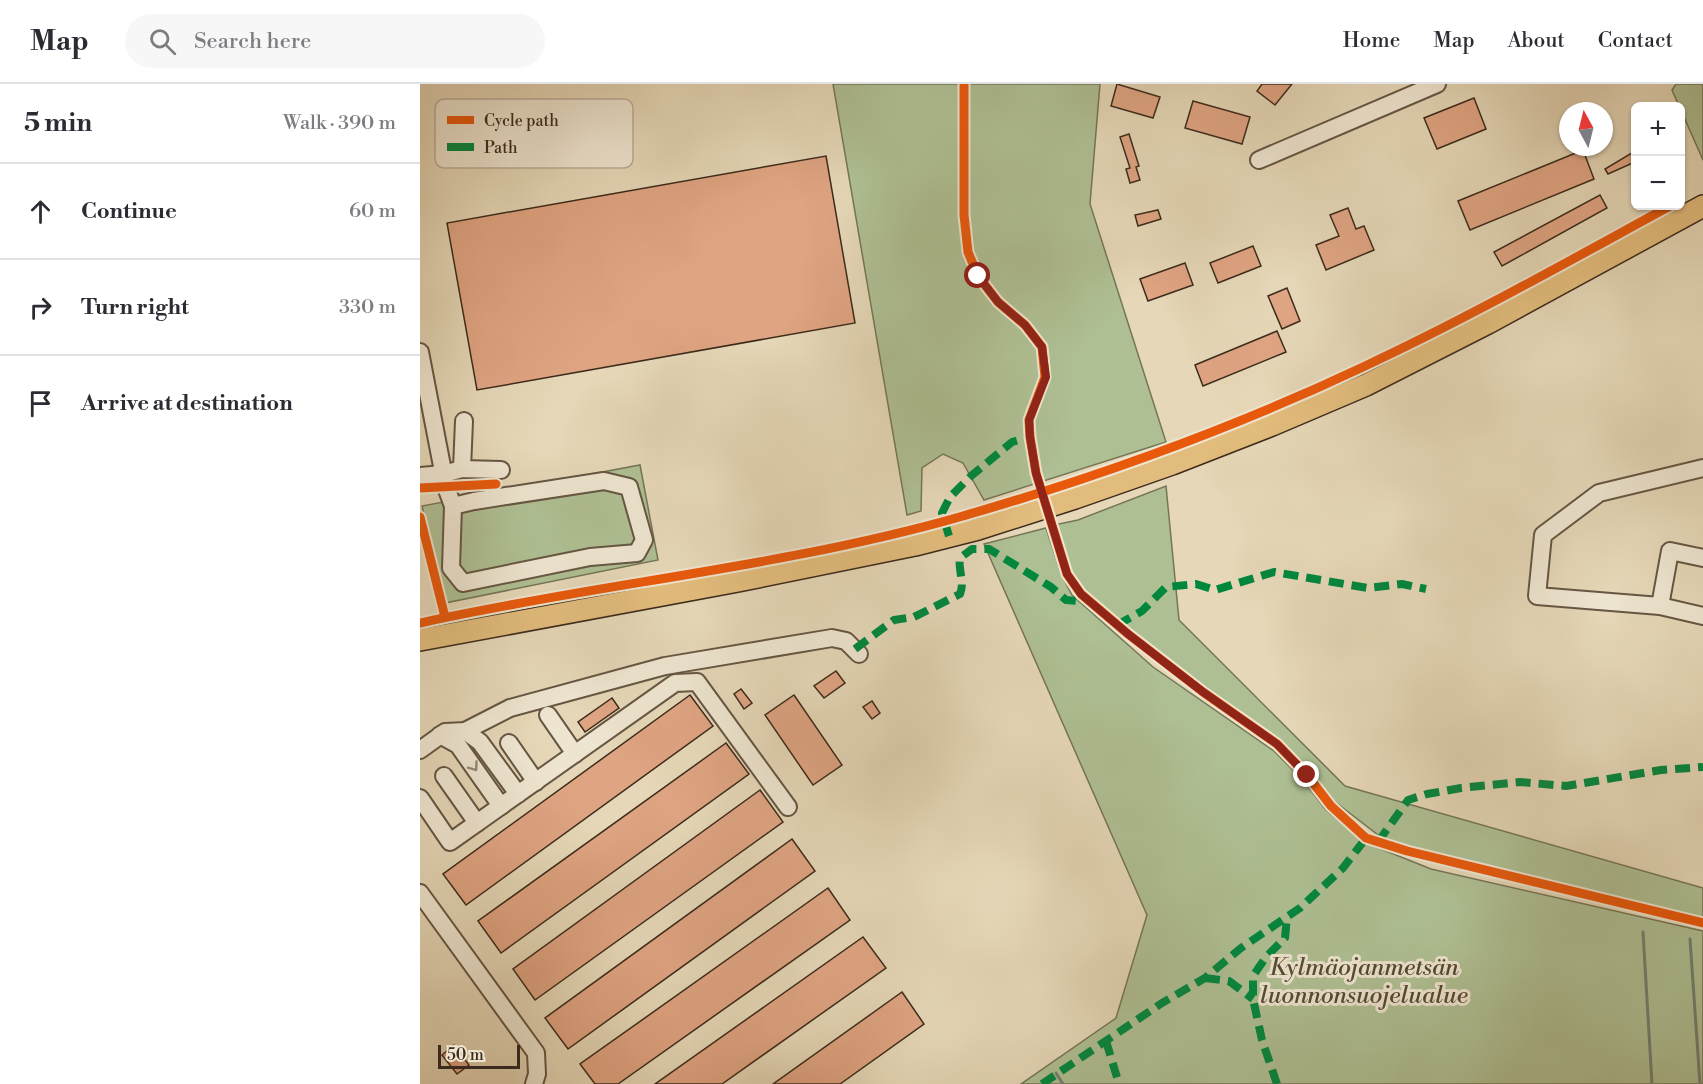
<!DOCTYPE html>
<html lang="en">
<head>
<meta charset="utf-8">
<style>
	:root { --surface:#fff; --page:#f7f7f7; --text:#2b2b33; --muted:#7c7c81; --line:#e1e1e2 }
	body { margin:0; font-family:"Libre Bodoni",serif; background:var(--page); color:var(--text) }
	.controls { position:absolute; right:18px; top:18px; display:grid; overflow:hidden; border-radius:9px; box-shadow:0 2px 4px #0004 }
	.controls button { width:54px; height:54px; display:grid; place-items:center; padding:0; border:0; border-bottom:2px solid var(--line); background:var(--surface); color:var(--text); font:30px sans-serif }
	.compass { position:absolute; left:1139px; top:18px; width:54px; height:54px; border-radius:50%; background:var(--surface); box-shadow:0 2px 4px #0004; rotate:353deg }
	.scale { position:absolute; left:18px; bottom:15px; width:82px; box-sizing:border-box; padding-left:6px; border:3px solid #3c2b1c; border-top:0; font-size:16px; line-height:21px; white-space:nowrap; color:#3c2b1c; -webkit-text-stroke:4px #eee5d0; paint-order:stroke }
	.stop { position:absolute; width:18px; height:18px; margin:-14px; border:4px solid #8f2418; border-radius:50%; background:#fff }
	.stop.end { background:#8f2418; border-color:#fff; box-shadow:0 2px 6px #0008 }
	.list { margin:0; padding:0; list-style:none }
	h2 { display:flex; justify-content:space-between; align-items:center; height:78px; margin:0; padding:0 24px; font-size:26px }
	h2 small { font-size:20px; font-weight:400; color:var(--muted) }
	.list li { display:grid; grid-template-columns:39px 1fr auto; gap:18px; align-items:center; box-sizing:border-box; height:96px; padding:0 24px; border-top:2px solid var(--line) }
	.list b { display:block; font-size:22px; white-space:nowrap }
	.list em { font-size:20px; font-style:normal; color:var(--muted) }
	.icon { flex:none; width:33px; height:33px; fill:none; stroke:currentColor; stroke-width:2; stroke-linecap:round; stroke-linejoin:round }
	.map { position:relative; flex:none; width:1283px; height:1000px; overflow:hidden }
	header { display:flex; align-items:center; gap:36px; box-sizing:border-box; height:84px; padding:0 30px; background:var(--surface); border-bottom:2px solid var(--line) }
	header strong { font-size:28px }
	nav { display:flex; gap:33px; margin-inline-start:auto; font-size:21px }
	.search { width:420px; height:54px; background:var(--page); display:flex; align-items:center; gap:15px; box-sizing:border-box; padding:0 21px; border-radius:33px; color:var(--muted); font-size:22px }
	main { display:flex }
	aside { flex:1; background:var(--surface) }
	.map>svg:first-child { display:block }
	.green { fill:#aebf93; stroke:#757558; stroke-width:1.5 }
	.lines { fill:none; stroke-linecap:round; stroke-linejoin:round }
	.stream { stroke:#728171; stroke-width:3 }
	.building { fill:#dfa482; stroke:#3c2b1c; stroke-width:1.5 }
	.minor-casing { stroke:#665643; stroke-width:20 }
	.major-casing { stroke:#3c2b1c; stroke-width:24 }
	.minor { stroke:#eee5d0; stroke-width:16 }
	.major { stroke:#e2bc7c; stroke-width:21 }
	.quiet { stroke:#00873e; stroke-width:8; stroke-dasharray:15 8; stroke-linecap:butt }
	.cycleway-casing { stroke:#eee5d0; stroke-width:13 }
	.cycleway { stroke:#e8590c; stroke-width:9 }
	.oneway { stroke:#958876 }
	.route { stroke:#8f2418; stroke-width:8 }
	.labels { text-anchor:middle; stroke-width:6; stroke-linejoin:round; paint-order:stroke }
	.park-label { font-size:24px; font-style:italic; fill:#534934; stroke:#eee5d0 }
	.key { fill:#eee5d0; stroke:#b9ad9a; stroke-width:1.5 }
	.key-label { font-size:16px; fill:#3c2b1c }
</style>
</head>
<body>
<header>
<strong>Map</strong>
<div class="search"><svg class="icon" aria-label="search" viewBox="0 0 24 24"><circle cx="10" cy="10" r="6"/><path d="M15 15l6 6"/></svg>Search here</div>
<nav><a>Home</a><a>Map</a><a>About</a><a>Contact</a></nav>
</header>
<main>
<aside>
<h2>5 min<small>Walk · 390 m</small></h2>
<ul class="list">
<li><svg class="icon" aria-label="ahead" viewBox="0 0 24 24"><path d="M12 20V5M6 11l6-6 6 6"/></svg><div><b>Continue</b></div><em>60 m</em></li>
<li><svg class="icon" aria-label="right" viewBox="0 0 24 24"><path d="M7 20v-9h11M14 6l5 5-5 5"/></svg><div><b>Turn right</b></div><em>330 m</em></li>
<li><svg class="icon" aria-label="arrive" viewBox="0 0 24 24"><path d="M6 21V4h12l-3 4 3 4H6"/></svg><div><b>Arrive at destination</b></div></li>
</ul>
</aside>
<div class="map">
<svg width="1283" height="1000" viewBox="0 0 1283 1000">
	<rect width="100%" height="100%" fill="#e5d7b7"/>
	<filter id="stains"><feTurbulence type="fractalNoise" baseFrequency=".00333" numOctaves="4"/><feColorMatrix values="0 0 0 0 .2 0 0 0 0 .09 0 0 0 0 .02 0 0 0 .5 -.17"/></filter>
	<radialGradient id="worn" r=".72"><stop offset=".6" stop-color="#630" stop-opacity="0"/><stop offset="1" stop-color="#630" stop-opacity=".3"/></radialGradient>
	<g class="green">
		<polygon points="413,0 680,0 670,120 746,358 564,416 543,379 523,370 502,384 501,427 487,431"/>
		<polygon points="1256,0 1283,0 1283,76 1252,6"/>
		<polygon points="220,381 238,476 25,519 2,422"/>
		<polygon points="746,402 759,536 925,702 1283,804 1283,834 966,757 914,717 858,658 663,509 648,489 634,441 658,436"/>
		<polygon points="626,444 641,490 652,511 733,583 854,667 882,695 906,726 942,756 937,764 940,767 946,759 1011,785 1283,847 1283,1000 601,1000 696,934 727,831 564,460"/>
	</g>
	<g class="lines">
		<g class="stream">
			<polyline points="1223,848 1232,1000"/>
			<polyline points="1270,855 1280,1000"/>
			<polyline points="636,989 643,1000"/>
		</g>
	</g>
	<g class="building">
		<polygon points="697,0 740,13 733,34 691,22"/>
		<polygon points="842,0 872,0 855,21 837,7"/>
		<polygon points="1054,14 1066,45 1017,65 1004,34"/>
		<polygon points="773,17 830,33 822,60 765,44"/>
		<polygon points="709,50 719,82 716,83 720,96 710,99 706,85 710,84 700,53"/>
		<polygon points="1163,66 1174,95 1050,146 1038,117"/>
		<polygon points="1215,67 1215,78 1188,90 1185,85"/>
		<polygon points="406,72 435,239 57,306 27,139"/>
		<polygon points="1180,111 1187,124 1082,182 1074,168"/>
		<polygon points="928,124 936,145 944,142 954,166 906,186 896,161 919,152 910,131"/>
		<polygon points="738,126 741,135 718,142 715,131"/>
		<polygon points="833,162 841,182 798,199 790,179"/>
		<polygon points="765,179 773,201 728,217 720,195"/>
		<polygon points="867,204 880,237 862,245 848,212"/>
		<polygon points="857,247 866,268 783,302 775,281"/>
		<polygon points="416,587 425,599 404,614 394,602"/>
		<polygon points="321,605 332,619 324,625 314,610"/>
		<polygon points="270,611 293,642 46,821 23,790"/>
		<polygon points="374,611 422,681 393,701 345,631"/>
		<polygon points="192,614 199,624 165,648 158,638"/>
		<polygon points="452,617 460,629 452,635 443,623"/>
		<polygon points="306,659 329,690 81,869 58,837"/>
		<polygon points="340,706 363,738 115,916 93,885"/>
		<polygon points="372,755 395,787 148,965 125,934"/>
		<polygon points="408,804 430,836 198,1000 175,1000 160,980"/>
		<polygon points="443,853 466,884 302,1000 235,1000"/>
		<polygon points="482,908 504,940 420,1000 353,1000"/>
		<polygon points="34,961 49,981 37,990 22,971"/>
	</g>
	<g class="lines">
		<g class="minor-casing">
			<g id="minor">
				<polyline points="839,76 1017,0"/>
				<polyline points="0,268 26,403 33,422"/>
				<polyline points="1283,384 1179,409 1123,451 1117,512 1240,522 1283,532"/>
				<polyline points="42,385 44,337"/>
				<polyline points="0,392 23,390 42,385 81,386"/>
				<polygon points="184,397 209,403 224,456 217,469 170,473 43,499 31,484 33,422 54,417"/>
				<polyline points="1240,522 1250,467 1283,474"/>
				<polyline points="128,631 155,670"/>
				<polyline points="45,647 60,658 98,710"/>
				<polyline points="20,651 38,661 81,722"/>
				<polyline points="89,659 116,698"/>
				<polyline points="0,666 25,648 45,647 90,624 245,582 412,554 426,557 439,570"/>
				<polyline points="24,692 57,739"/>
				<polyline points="0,714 30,758 255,599 277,598 368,723"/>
				<polyline points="0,809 116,969 117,990 114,1000"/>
			</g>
		</g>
		<g class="major-casing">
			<polyline id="major" points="0,556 318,497 495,461 558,445 655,414 752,380 852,341 946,301 1068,239 1283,122"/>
		</g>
		<use href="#minor" class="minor"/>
		<use href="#major" class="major"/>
		<g class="quiet">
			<polyline points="529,452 522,429 530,413 551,392 592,358 610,353"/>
			<polyline points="697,541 722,527 746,503 776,500 795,506 854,488 948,504 982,500 1006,505"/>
			<path d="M435 565 474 536 494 533 540 510C545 499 538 486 540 474L552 465H569L631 503 646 516 668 518"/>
			<polyline points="958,758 988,716 1007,710 1041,704 1100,698 1146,702 1241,686 1283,683"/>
			<polyline points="785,894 809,897 833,915"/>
			<polyline points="686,957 699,1000"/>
			<polyline points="622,1000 742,919 785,894 821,864 880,824 923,784 946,754"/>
			<polyline points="857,1000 842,956 833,915 833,892 846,873 865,854 867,833"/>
		</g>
		<g class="cycleway-casing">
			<g id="cycleway">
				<polyline points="544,0 544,131 548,168 558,192 578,218 605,241 622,263 625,293 609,336 610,353 616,389 647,490 661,510 708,550 783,608 857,660 887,691 911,722 946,754 987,767 1283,839"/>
				<polyline points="0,404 76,400"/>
				<polyline points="0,433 25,533"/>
				<path d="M0 539C180 499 366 483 543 432 678 393 816 343 943 283 1048 234 1149 177 1250 122"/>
			</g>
		</g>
		<use href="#cycleway" class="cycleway"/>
	</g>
	<defs><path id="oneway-chevron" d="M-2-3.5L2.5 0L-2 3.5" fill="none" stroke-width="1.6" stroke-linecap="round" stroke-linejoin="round" transform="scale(1.5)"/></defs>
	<use class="oneway" href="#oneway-chevron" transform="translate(54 683) rotate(54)"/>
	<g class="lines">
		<polyline class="route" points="558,192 578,218 605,241 622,263 626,293 609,336 610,353 616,389 647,490 661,510 708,550 783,608 857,660 887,691"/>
	</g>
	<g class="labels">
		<g class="park-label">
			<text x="944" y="891">Kylmäojanmetsän<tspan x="944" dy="28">luonnonsuojelualue</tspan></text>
		</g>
	</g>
	<rect x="15" y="15" width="198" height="69" rx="9" class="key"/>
	<rect x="27" y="32" width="27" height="8" fill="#e8590c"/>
	<rect x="27" y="59" width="27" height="8" fill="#00873e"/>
	<g class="key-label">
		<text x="64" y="42">Cycle path</text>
		<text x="64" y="69">Path</text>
	</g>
	<rect width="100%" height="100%" filter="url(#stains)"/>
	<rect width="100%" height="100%" fill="url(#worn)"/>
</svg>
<div class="controls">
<button>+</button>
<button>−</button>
</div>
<svg class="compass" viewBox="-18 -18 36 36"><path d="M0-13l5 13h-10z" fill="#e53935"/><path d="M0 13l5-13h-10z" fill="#7c7c81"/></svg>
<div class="scale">50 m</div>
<div class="stop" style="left:558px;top:192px"></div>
<div class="stop end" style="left:887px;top:691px"></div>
</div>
</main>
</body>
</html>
